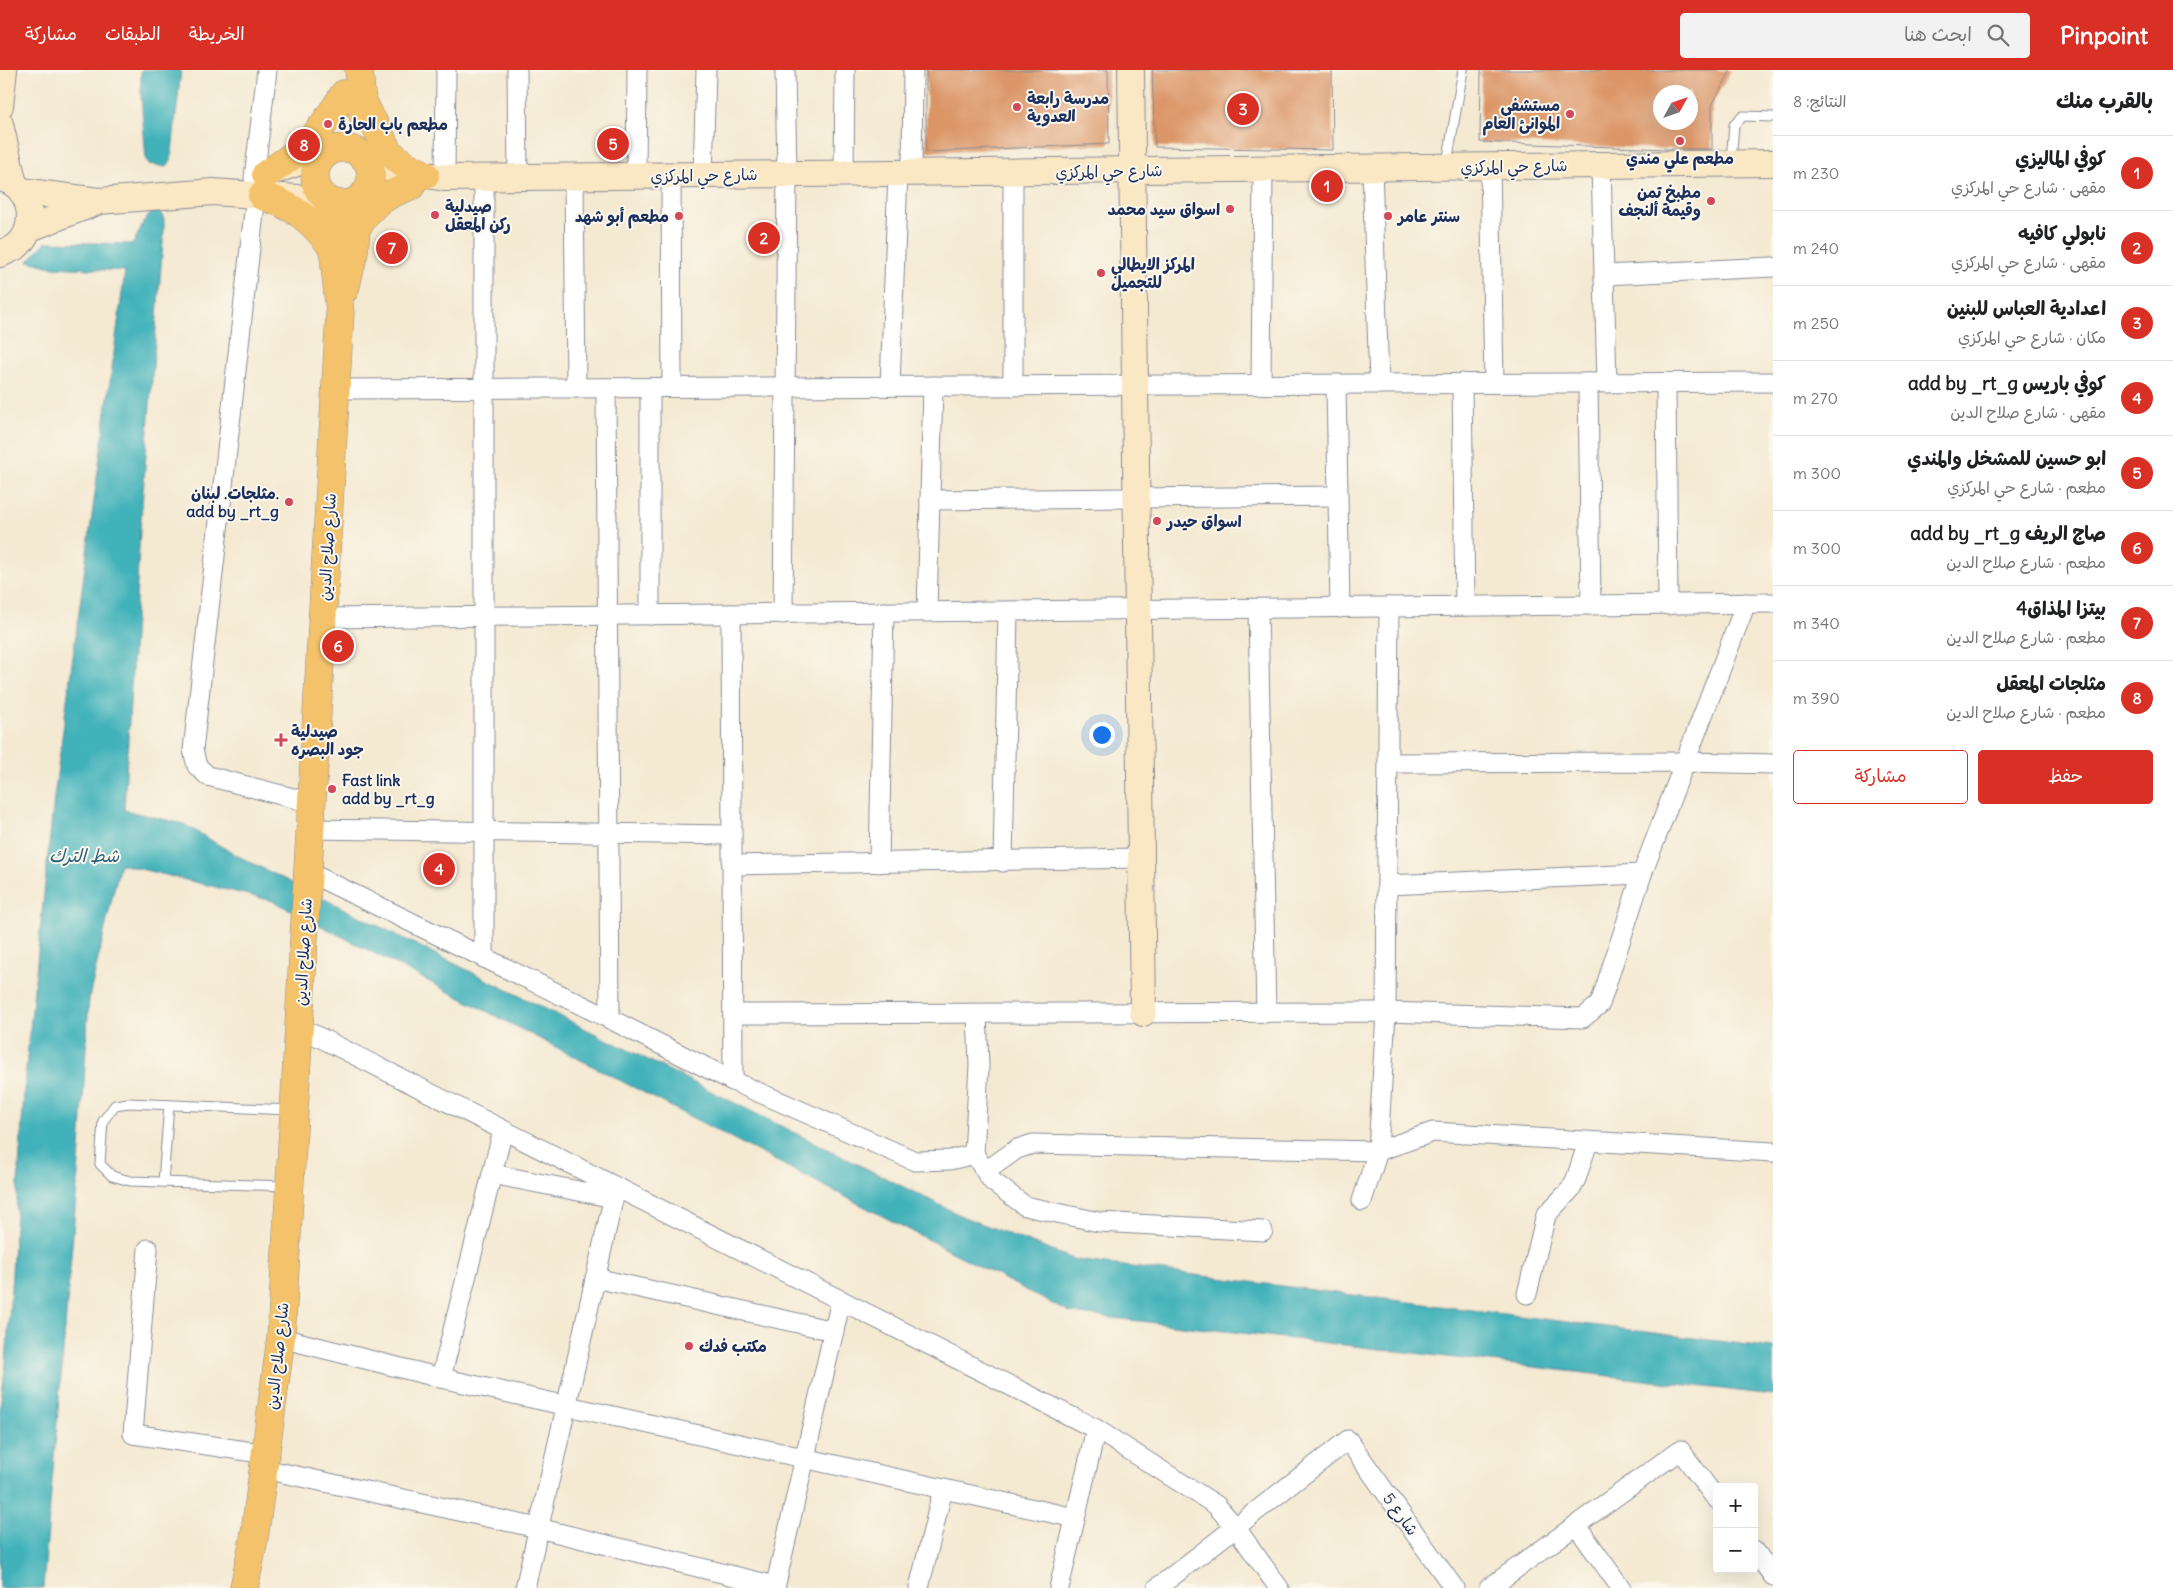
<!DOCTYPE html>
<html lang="ar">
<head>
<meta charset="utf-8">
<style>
	:root { --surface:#fff; --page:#f2f2f2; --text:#202124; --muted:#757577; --line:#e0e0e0; --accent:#d93025 }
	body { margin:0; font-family:Delius,"Playpen Sans Arabic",sans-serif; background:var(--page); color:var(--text); direction:rtl }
	.controls { position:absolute; right:15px; bottom:15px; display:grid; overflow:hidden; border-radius:5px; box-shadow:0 5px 20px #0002 }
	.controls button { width:45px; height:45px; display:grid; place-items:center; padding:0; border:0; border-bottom:1px solid var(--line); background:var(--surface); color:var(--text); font:25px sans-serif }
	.compass { position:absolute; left:1653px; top:15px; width:45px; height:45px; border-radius:50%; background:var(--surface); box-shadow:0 5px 20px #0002; rotate:50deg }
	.you { position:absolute; left:1101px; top:664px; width:18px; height:18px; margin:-12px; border:4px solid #fff; border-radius:50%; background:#1a73e8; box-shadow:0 0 0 8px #1a73e833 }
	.badge { display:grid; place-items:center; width:32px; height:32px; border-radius:50%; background:var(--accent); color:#fff; font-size:16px; font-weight:700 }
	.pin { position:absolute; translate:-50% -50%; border:2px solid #fff; box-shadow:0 1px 5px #0006 }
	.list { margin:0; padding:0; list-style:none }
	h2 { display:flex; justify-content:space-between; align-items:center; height:65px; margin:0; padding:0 20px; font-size:21px }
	h2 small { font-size:16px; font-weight:400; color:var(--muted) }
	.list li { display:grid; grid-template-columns:32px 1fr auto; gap:15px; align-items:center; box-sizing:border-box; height:75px; padding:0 20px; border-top:1px solid var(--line) }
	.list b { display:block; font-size:19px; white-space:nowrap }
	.list p { margin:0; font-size:16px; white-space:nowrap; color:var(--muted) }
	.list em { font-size:16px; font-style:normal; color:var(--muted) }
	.actions { display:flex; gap:10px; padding:15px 20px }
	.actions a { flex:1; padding:11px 0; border:1px solid var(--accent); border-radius:5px; text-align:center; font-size:18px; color:var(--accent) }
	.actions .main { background:var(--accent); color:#fff }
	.icon { flex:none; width:28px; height:28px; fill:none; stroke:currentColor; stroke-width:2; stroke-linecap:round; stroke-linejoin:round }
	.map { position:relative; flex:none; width:1773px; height:1518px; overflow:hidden; direction:ltr }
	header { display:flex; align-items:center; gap:30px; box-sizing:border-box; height:70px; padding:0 25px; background:var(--accent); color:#fff }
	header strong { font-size:24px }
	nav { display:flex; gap:28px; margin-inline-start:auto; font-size:18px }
	.search { width:350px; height:45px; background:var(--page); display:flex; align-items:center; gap:12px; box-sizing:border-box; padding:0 18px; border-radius:5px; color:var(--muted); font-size:19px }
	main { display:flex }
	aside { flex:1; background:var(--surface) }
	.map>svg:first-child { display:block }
	.water { fill:#42b2ba; stroke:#2e708c }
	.building { fill:#db9566; fill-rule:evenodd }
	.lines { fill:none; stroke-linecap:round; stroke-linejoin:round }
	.lane-casing { stroke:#888c98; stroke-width:11 }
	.street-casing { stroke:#888c98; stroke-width:21 }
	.secondary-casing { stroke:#888c98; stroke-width:28 }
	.primary-casing { stroke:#888c98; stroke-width:29 }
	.lane { stroke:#fff; stroke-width:9 }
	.street { stroke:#fff; stroke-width:19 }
	.secondary { stroke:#fae7c3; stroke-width:26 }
	.primary { stroke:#f3c26a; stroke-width:28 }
	.poi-dot { fill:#d1495b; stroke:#fbf7ec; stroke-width:2 }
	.labels { text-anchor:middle; stroke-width:4; stroke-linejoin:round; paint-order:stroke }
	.poi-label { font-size:16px; font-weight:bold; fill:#1b2f5e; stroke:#fbf7ec; text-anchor:start }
	.street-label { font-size:16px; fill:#1b2f5e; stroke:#fbf7ec }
	.water-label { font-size:18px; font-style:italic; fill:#295d7e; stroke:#fbf7ec }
</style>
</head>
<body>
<header>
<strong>Pinpoint</strong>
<div class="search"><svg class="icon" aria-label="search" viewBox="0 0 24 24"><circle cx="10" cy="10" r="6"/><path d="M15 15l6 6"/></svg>ابحث هنا</div>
<nav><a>الخريطة</a><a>الطبقات</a><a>مشاركة</a></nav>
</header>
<main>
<aside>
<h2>بالقرب منك<small>النتائج: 8</small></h2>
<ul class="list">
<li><span class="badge">1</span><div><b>كوفي الماليزي</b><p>مقهى · شارع حي المركزي</p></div><em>230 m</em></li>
<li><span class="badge">2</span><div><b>نابولي كافيه</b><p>مقهى · شارع حي المركزي</p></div><em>240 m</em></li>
<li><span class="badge">3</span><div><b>اعدادية العباس للبنين</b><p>مكان · شارع حي المركزي</p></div><em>250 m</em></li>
<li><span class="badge">4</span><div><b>كوفي باريس add by _rt_g</b><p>مقهى · شارع صلاح الدين</p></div><em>270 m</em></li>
<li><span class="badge">5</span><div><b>ابو حسين للمشخل والمندي</b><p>مطعم · شارع حي المركزي</p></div><em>300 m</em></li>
<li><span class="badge">6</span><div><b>صاج الريف add by _rt_g</b><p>مطعم · شارع صلاح الدين</p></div><em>300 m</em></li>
<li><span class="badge">7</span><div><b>بيتزا المذاق4</b><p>مطعم · شارع صلاح الدين</p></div><em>340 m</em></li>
<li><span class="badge">8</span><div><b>مثلجات المعقل</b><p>مطعم · شارع صلاح الدين</p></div><em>390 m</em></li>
</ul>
<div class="actions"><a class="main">حفظ</a><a>مشاركة</a></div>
</aside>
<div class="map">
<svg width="1773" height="1518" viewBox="0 0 1773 1518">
	<rect width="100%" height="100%" fill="#fbf7ec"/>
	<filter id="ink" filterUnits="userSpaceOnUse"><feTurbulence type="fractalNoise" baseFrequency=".02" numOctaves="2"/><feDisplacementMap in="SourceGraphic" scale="10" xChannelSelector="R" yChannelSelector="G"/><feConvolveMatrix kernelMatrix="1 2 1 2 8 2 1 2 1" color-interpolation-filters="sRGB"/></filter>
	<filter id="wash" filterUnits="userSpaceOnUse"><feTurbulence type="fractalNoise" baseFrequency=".0096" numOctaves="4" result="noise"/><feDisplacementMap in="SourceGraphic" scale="20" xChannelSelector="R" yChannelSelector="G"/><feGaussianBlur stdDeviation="1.12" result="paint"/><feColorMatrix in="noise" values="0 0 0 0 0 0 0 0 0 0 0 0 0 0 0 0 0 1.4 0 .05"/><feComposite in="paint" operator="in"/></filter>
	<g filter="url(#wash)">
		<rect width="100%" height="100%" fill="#f4e9d1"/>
		<g class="water">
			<polygon points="141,0 181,0 171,91 166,97 149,94 146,90 141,26"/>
			<path d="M158 141C165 145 164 151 164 159L140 460 124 740 184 754 234 784 964 1147 1076 1190 1773 1278V1325L1070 1243 273 831 120 794 89 928 80 1080 43 1518H0V1337L6 1293 25 1007 54 727 125 201 52 197 28 191 46 172 133 174 144 151 152 142Z"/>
		</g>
		<g id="blocks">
			<g class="building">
				<polygon points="926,0 1108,0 1109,74 926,82"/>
				<polygon points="1152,0 1332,0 1333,80 1155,77"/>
				<path d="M1481 0H1731L1712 35V79H1667L1480 72ZM1660 22H1690V52H1660Z"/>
			</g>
		</g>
	</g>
	<g filter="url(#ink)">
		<use href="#blocks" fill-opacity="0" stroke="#888c98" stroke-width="1"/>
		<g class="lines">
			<g class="lane-casing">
				<g id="lane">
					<polyline points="1731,91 1734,55 1743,46 1773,47"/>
					<polyline points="1447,93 1463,0"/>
					<polyline points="163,1112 169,1035"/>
					<polyline points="286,1116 130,1111 112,1106 100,1094 103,1051 115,1035 128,1033 291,1040"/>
				</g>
			</g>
			<g class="street-casing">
				<g id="street">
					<polyline points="517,0 518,107"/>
					<polyline points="1601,95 1607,313"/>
					<polyline points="1490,96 1494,313"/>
					<polyline points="1372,98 1379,314"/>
					<polyline points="1013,102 1013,316"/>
					<polyline points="912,103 913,0"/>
					<polyline points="844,104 845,0"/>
					<polyline points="703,105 706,0"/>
					<polyline points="636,106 637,0"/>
					<polyline points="671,106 672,317"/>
					<polyline points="574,107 576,318"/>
					<polyline points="254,108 267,0"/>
					<polyline points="445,108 446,0"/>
					<polyline points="484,108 484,888"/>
					<polyline points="256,125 193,680 197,696 208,706 312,733"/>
					<polyline points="1604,205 1773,197"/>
					<polyline points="1666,312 1668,535"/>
					<polyline points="1462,313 1465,536"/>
					<polyline points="1588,313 1591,535"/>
					<polyline points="1261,314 1263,99"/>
					<polyline points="1336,314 1340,538"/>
					<polyline points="890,316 898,103"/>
					<polyline points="606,318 610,949"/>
					<polyline points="650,318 650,545"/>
					<polyline points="337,319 1773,312"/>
					<polyline points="930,430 1338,426"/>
					<polyline points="1258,539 1266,943"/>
					<polyline points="927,542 933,316"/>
					<polyline points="731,544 733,1011"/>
					<polyline points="783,544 787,104 785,0"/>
					<polyline points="323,548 1773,533"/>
					<polyline points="1388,693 1684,692 1773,694"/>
					<polyline points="310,759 732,765"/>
					<polyline points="1003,792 1008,541"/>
					<polyline points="879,793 884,542"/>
					<polyline points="732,795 1141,788"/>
					<polyline points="308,802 610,949 733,1011 915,1091 950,1090 974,1084 992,1111 1025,1136 1099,1152 1263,1161"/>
					<polyline points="1387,815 1642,804"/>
					<polyline points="733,944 1386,942 1583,948 1600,934 1642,804 1746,533"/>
					<polyline points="299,957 1096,1359 1216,1435 1236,1458 1279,1518"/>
					<polyline points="974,1084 979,996 977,944"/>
					<polyline points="986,1101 1017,1079 1033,1074 1378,1081 1433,1062 1773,1082"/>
					<polyline points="492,1104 614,1128"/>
					<polyline points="1362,1131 1378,1081 1386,942 1389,537"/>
					<polyline points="148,1179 133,1364 266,1384"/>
					<polyline points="595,1208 834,1261"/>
					<polyline points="1527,1224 1546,1145 1570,1120 1576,1109 1588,1072"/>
					<polyline points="281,1268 441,1308 1075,1448"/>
					<polyline points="441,1308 503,1060"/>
					<polyline points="264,1399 538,1458 775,1516"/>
					<polyline points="1576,1455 1621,1518"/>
					<polyline points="1754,1480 1773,1506"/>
					<polyline points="525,1518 616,1117"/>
					<polyline points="775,1518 841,1230"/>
					<polyline points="919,1518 943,1419"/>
					<polyline points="1059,1518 1096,1359"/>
					<polyline points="1157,1518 1348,1370 1454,1518"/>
					<polyline points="1489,1518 1680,1380 1717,1430"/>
				</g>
			</g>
			<g class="secondary-casing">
				<g id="secondary">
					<polyline points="1131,0 1143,943"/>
					<polyline points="0,36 4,0"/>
					<polyline points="0,54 14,114"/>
					<polyline points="369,95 445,108 1773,93"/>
					<polyline points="277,100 327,82"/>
					<path d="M0 108C30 114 40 154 18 175 13 179 6 181 0 184"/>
					<polyline points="21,121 99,131 213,122 328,130"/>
					<polyline points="28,159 97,132"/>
				</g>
			</g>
			<g class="primary-casing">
				<g id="primary">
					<polyline points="359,0 363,45"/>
					<polyline points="361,28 388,81 402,93 425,105"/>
					<circle cx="343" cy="106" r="28"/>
					<path d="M266 104C307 78 319 64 344 24"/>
					<path d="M262 126C293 135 315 152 333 179"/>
					<path d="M360 153C372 133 390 123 411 116"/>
					<polyline points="345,219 354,182 359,129"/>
					<polyline points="244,1518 254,1469 281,1268 340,243 328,130"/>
				</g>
			</g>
			<use href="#lane" class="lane"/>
			<use href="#street" class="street"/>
			<use href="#secondary" class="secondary"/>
			<use href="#primary" class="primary"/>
		</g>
	</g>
	<g class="poi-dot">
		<circle cx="1017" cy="37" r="5"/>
		<circle cx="1570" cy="44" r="5"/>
		<circle cx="328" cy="54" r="5"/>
		<circle cx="1680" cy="71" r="5"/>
		<circle cx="1711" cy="131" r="5"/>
		<circle cx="1230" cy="139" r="5"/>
		<circle cx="435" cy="145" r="5"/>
		<circle cx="679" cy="146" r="5"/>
		<circle cx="1388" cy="146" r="5"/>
		<circle cx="1101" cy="203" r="5"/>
		<circle cx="289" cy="432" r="5"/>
		<circle cx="1157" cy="451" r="5"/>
		<path d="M278.5 662.5h5v5h5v5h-5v5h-5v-5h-5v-5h5z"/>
		<circle cx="332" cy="719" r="5"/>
		<circle cx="689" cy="1276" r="5"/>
	</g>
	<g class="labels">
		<g class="poi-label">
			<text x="1027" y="34">مدرسة رابعة<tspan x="1027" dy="18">العدوية</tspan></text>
			<text x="1560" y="41" text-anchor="end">مستشفى<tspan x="1560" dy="18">الموانئ العام</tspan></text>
			<text x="338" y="60">مطعم باب الحارة</text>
			<text x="1680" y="94" text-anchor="middle">مطعم علي مندي</text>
			<text x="1701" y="128" text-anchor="end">مطبخ تمن<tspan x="1701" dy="18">وقيمة ألنجف</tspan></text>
			<text x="445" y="142">صيدلية<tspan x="445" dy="18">ركن المعقل</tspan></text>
			<text x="1220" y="145" text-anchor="end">اسواق سيد محمد</text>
			<text x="669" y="152" text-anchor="end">مطعم أبو شهد</text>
			<text x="1398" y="152">سنتر عامر</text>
			<text x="1111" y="200">المركز الايطالي<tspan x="1111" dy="18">للتجميل</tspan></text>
			<text x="279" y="429" text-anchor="end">مثلجات. لبنان.<tspan x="279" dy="18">add by _rt_g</tspan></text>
			<text x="1167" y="457">اسواق حيدر</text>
			<text x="291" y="667">صيدلية<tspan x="291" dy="18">جود البصره</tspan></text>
			<text x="342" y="716">Fast link<tspan x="342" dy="18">add by _rt_g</tspan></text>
			<text x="699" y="1282">مكتب فدك</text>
		</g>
		<g class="street-label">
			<text transform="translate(1514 96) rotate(-1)" y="6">شارع حي المركزي</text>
			<text transform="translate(1109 101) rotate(-1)" y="6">شارع حي المركزي</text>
			<text transform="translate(704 105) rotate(-1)" y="6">شارع حي المركزي</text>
			<text transform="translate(327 477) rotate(-87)" y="6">شارع صلاح الدين</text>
			<text transform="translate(303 882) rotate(-87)" y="6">شارع صلاح الدين</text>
			<text transform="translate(277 1286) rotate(-84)" y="6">شارع صلاح الدين</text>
			<text transform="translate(1401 1444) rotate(54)" y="6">شارع 5</text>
		</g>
		<g class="water-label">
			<text x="84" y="792">شط الترك</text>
		</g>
	</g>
</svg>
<div class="controls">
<button>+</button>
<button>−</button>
</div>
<svg class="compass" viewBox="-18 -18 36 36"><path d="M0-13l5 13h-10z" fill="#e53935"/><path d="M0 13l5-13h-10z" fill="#757577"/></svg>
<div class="you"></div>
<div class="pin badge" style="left:1327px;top:116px">1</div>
<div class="pin badge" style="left:764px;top:168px">2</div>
<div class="pin badge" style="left:1243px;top:39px">3</div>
<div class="pin badge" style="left:439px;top:799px">4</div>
<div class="pin badge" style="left:613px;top:74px">5</div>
<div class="pin badge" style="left:338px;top:576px">6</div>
<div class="pin badge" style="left:392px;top:178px">7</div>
<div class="pin badge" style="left:304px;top:75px">8</div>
</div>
</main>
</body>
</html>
